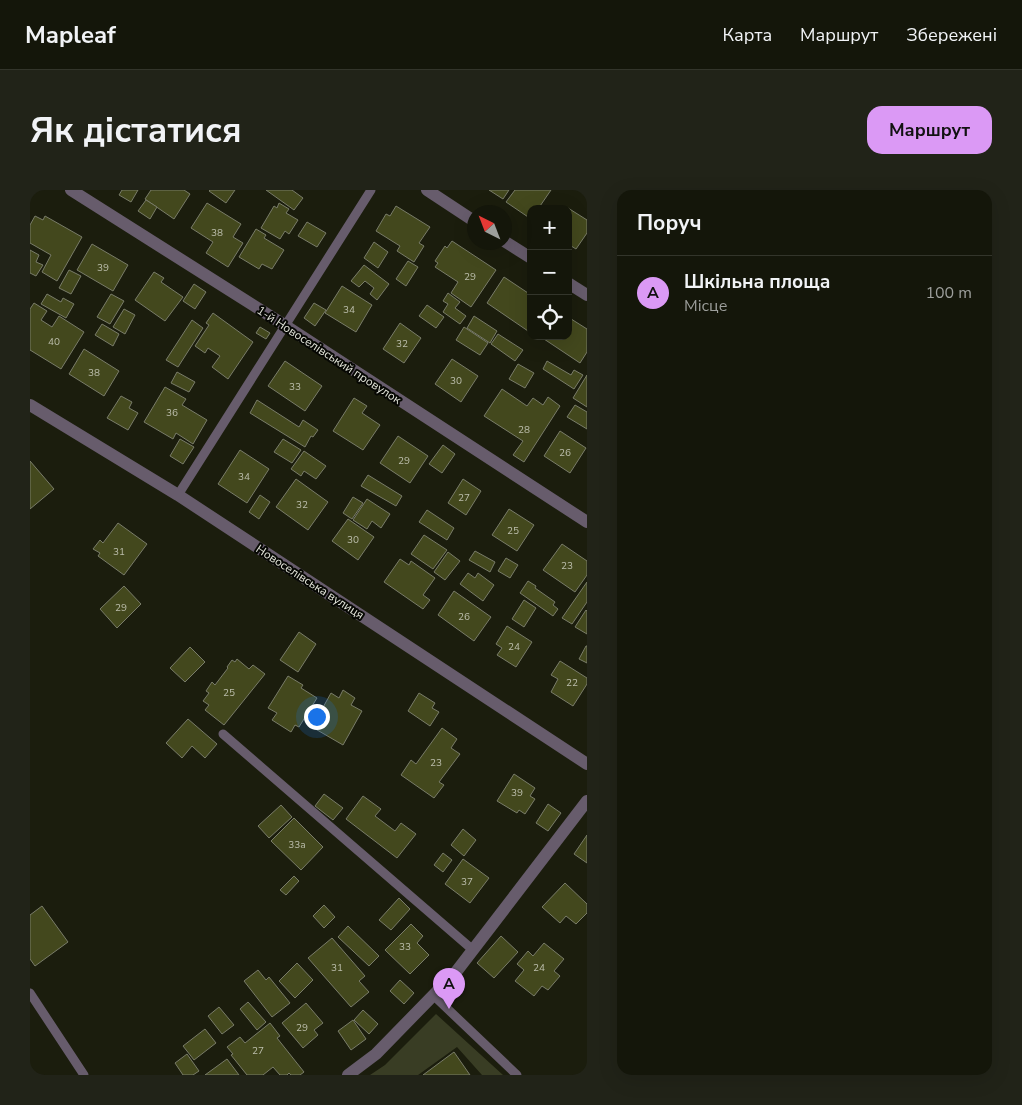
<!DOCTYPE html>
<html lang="uk">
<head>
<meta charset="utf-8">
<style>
	:root { --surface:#14160a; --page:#212318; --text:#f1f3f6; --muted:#9d9f9c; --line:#33352b; --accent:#db99f5 }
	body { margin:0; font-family:"Nunito Sans",sans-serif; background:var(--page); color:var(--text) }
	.controls { position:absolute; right:15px; top:15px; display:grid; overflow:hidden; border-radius:10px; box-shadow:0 5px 20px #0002 }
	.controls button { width:45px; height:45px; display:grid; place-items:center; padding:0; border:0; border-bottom:1px solid var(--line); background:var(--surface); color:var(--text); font:25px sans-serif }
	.compass { position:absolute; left:437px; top:15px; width:45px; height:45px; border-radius:50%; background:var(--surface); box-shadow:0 5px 20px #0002; rotate:318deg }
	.you { position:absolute; left:286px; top:526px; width:18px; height:18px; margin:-12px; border:4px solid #fff; border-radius:50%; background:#1a73e8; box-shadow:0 0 0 8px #1a73e833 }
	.badge { display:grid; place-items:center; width:32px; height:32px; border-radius:50%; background:var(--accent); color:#111; font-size:16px; font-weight:700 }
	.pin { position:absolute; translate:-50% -41px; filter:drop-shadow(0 1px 2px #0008) }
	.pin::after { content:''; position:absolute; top:26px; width:18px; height:15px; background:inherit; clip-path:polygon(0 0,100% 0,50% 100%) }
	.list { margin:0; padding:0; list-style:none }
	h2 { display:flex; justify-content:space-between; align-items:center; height:65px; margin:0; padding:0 20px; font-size:21px }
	h2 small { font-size:16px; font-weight:400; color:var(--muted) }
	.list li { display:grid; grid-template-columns:32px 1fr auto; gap:15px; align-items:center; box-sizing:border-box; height:75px; padding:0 20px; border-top:1px solid var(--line) }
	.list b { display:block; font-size:19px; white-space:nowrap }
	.list p { margin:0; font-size:16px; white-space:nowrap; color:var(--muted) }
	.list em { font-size:16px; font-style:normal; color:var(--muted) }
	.icon { flex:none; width:28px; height:28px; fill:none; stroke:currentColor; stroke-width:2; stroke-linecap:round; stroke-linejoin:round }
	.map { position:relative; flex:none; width:557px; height:885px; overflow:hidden; border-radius:15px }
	header { display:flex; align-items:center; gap:30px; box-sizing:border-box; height:70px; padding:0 25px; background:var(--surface); border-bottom:1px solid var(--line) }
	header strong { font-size:24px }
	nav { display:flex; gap:28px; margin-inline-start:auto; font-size:18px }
	.intro { display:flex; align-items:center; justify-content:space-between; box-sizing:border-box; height:120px; padding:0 30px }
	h1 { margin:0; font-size:35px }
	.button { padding:12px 22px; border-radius:15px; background:var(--accent); color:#111; font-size:18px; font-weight:700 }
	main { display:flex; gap:30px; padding:0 30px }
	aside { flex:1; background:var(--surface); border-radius:15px; box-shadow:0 5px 20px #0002 }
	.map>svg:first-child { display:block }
	.green { fill:#393d24 }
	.building { fill:#43481d; stroke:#797c69 }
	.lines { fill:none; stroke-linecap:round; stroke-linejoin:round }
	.service { stroke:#675c6c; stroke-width:9 }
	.minor { stroke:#675c6c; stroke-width:12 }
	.labels { text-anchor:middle; stroke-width:4; stroke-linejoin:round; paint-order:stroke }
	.number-label { font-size:10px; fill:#bcbeac }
	.street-label { font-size:12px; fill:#e4e6db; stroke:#060703 }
</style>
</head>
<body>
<header>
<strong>Mapleaf</strong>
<nav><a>Карта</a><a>Маршрут</a><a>Збережені</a></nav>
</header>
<div class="intro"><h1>Як дістатися</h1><a class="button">Маршрут</a></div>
<main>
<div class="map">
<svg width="557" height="885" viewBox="0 0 557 885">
	<rect width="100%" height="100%" fill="#1b1d0d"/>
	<polygon class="green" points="406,824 473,885 452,885 427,857 388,885 340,885 355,875"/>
	<g class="building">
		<polygon points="92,0 108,0 101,12 89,5"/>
		<polygon points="121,0 154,0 160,4 144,29 115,9"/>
		<polygon points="180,0 205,0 196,13 179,1"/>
		<polygon points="236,0 262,0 273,8 264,20"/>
		<polygon points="459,0 479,0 473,9"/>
		<polygon points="485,0 521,0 508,19 501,19 501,29 476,12"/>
		<polygon points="116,10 127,17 120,29 108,21"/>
		<polygon points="177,13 211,34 203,47 213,53 198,77 176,63 183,52 161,38"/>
		<polygon points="249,13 259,19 256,23 268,30 259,44 255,41 250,49 231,38 244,16 247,18"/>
		<polygon points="366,16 400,37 389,53 394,56 384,72 367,61 370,56 346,41 356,24 360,26"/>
		<polygon points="538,18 557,30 557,43 546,59 538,54"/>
		<polygon points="5,26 13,30 15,26 52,47 27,91 12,82 21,65 0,53 0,35"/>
		<polygon points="277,32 296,43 287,57 268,46"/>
		<polygon points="226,39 236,45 234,48 254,60 242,79 232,74 229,79 209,67"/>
		<polygon points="422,51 466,80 441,117 421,103 428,92 405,77 408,73 405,71 415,56 417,58"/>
		<polygon points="344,52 358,62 348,78 334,68"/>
		<polygon points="62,54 98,75 83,101 47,80"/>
		<polygon points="0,60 9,65 6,72 13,75 6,86 0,83"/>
		<polygon points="378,71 388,77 376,96 366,89"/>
		<polygon points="334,75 359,94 347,110 340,104 344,98 335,91 329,97 321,91"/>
		<polygon points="39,80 51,86 41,104 29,98"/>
		<polygon points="124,82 134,88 131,92 153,107 135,131 105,110"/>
		<polygon points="474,87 501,105 501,138 498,141 457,113"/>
		<polygon points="164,94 176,102 165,119 153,111"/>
		<polygon points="312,96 342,115 326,142 295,123"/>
		<polygon points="418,103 430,112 425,118 436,126 430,134 413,122 418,114 413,111"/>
		<polygon points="17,104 31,112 33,108 44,114 36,128 11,114"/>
		<polygon points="81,104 94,111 80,134 67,127"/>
		<polygon points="4,113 17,121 11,130 22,137 29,126 54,142 31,179 0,160 0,119"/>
		<polygon points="284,113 296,120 285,136 274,128"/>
		<polygon points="397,115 414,127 406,138 389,126"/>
		<polygon points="94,119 105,125 95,144 83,137"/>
		<polygon points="183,123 223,152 198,189 182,177 190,166 178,158 175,163 165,156 179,135 176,133"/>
		<polygon points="444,126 467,141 460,153 437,138"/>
		<polygon points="538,127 557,139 557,162 550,173 514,149 516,146 538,146"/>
		<polygon points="162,130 173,138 148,177 136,170"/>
		<polygon points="370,133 391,148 374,173 353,159"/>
		<polygon points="72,134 89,144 83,156 65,145"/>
		<polygon points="230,137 240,143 236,149 226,143"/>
		<polygon points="434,137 458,153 450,165 426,150"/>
		<polygon points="468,144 493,160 485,171 461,154"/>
		<polygon points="54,159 89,181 74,206 39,184"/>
		<polygon points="422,169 448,186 431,212 405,194"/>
		<polygon points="255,171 292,196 275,221 238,196"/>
		<polygon points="517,171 541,185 544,180 553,185 544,199 513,179"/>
		<polygon points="488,174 504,183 495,198 479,189"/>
		<polygon points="147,182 165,192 159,202 141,193"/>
		<polygon points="557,185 557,217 543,208"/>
		<polygon points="135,197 156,209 152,215 177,230 163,254 146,243 143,249 114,232"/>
		<polygon points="472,199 497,216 503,208 513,215 518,207 530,216 494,272 483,265 493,251 454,226"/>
		<polygon points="91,206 102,212 99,218 108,223 98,240 77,228"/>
		<polygon points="324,208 337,216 332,223 350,235 333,260 303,241"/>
		<polygon points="227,210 269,237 273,230 288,240 283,247 281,246 275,257 220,223"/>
		<polygon points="545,215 557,222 557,239 537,227"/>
		<polygon points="530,241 556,258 540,283 514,266"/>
		<polygon points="368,246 398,266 380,293 350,273"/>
		<polygon points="150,249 164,257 153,274 140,266"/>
		<polygon points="253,249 271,260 262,273 244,262"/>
		<polygon points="413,255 425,264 412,283 399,274"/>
		<polygon points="210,260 239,279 217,313 188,294"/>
		<polygon points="274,261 296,276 286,289 274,281 271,286 261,279"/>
		<polygon points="0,271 24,299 0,319"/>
		<polygon points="338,285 372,306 366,316 331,296"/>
		<polygon points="266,289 298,312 278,340 246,317"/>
		<polygon points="433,289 451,301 436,325 418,313"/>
		<polygon points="230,305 240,312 229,329 219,322"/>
		<polygon points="323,307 333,313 322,329 313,323"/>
		<polygon points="337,309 360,324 351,338 342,331 337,339 323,330"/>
		<polygon points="479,319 504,335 487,361 462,345"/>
		<polygon points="397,320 424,338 417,350 389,332"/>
		<polygon points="318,329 344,347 328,370 302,351"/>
		<polygon points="88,333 117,354 94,385 68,366 70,363 63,359 70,350 73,353"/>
		<polygon points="394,345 417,360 403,379 381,364"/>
		<polygon points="532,354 557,371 557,385 545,402 513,380"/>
		<polygon points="445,361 465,372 460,382 439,370"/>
		<polygon points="418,362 430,371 415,390 404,382"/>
		<polygon points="476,368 488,375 480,388 468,381"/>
		<polygon points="370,369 379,375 381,371 405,388 393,405 400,410 393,419 354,392"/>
		<polygon points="438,383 445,388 448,383 464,395 453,411 430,394"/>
		<polygon points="498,391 506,396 505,398 525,412 523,415 528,419 523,426 490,403"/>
		<polygon points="557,392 557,412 542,434 532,428"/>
		<polygon points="94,396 111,414 87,438 70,419"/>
		<polygon points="424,401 461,427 444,451 408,425"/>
		<polygon points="494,410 506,418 494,437 482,429"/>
		<polygon points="556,420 557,421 557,444 545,437"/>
		<polygon points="477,436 502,452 486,477 467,465 472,458 466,454"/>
		<polygon points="269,442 286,454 268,482 250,470"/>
		<polygon points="556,456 557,456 557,473 549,469"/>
		<polygon points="160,457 175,472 155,492 140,478"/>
		<polygon points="207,469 219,479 223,475 235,484 194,535 175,520 179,515 173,511 179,503 176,501 182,492 185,495 198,478 197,477 202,470 205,472"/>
		<polygon points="530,471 557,488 557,494 543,516 521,502 528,489 521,485"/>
		<polygon points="258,486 273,495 271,498 287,508 269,537 265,535 261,542 242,530 247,523 238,518"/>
		<polygon points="313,500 325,508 321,515 332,521 313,555 282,537 301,503 309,508"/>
		<polygon points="389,503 405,513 402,518 409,522 400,536 378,521"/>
		<polygon points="158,529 187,554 175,568 162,556 152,568 136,553"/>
		<polygon points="412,538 427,549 421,558 430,564 409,592 414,595 404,608 371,585 381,570 386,574"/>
		<polygon points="484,584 505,598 500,606 505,609 495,624 489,620 487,623 467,611"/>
		<polygon points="294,604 313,618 303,630 285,616"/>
		<polygon points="333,606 351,619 345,626 365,641 371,633 386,644 367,668 316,629"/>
		<polygon points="518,614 531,623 518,641 506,633"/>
		<polygon points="251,615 262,627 239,648 228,636"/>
		<polygon points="264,628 293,657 271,680 241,651"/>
		<polygon points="433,639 446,650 434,666 421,655"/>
		<polygon points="557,645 557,673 544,664"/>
		<polygon points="413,663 422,670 413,682 404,675"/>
		<polygon points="433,669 459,688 440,713 415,694"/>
		<polygon points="264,686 269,691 256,705 250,700"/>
		<polygon points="535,693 557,714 557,723 546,734 536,726 530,733 512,717"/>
		<polygon points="369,708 380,719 361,740 349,730"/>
		<polygon points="294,715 305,727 294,738 283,726"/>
		<polygon points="12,716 38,752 5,776 0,769 0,725"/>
		<polygon points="381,734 393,746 387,753 399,765 380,784 355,760"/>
		<polygon points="318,736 349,766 339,776 308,747"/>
		<polygon points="471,746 488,762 464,788 447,773"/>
		<polygon points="302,748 335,786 329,791 339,802 321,817 278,768"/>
		<polygon points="514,753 534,769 524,781 530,786 518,800 512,796 504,806 485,791 494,780 487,774 498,761 503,766"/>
		<polygon points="267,773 283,790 265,808 249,791"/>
		<polygon points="228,780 236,790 239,787 260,813 242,827 214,791"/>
		<polygon points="370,790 384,803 374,814 360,801"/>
		<polygon points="218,812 236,832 227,840 210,819"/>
		<polygon points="276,813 293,833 284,840 288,845 273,858 252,833"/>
		<polygon points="189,817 204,835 192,844 178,826"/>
		<polygon points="333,820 348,834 339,844 324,830"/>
		<polygon points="323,830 336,849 321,860 308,841"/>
		<polygon points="240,833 250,846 247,848 274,882 270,885 261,885 259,883 257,885 250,885 243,877 233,885 217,885 201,865 203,864 197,857 210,847 215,853"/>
		<polygon points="175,839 186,853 164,870 153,856"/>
		<polygon points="424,862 440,885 393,885"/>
		<polygon points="157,864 169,881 163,885 153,885 145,873"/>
		<polygon points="197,869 209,885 175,885"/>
	</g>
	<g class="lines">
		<g class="service">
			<polyline points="148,305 341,0"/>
			<polyline points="193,544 443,760"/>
			<polyline points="0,803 54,885"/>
			<polyline points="403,805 487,885"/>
		</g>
		<g class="minor">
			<polyline points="41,0 256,136 557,332"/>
			<polyline points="397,0 444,31"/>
			<polyline points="474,51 501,68"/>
			<polyline points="538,93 557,105"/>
			<polyline points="0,215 148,305 557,574"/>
			<polyline points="318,885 346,864 426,782 557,611"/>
		</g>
	</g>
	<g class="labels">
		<g class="number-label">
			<text x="187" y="46">38</text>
			<text x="73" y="81">39</text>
			<text x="440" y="90">29</text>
			<text x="319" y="123">34</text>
			<text x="24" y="155">40</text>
			<text x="372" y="157">32</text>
			<text x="64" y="186">38</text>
			<text x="426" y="194">30</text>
			<text x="265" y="200">33</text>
			<text x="142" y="226">36</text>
			<text x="494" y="243">28</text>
			<text x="535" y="266">26</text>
			<text x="374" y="274">29</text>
			<text x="214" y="290">34</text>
			<text x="434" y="311">27</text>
			<text x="272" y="318">32</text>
			<text x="483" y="344">25</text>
			<text x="323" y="353">30</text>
			<text x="89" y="365">31</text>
			<text x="537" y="379">23</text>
			<text x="91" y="421">29</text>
			<text x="434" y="430">26</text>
			<text x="484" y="460">24</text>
			<text x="542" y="496">22</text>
			<text x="199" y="506">25</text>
			<text x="406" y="576">23</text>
			<text x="487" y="606">39</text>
			<text x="267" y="658">33а</text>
			<text x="437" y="695">37</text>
			<text x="375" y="760">33</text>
			<text x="307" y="781">31</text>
			<text x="509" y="781">24</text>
			<text x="272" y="841">29</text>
			<text x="228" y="864">27</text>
		</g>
		<g class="street-label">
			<text transform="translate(299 165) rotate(33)" y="4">1-й Новоселівський провулок</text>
			<text transform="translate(280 392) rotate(33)" y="4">Новоселівська вулиця</text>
		</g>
	</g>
</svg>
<div class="controls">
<button>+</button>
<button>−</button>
<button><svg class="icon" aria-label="locate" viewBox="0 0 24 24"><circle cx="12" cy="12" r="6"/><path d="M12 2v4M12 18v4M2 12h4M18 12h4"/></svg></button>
</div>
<svg class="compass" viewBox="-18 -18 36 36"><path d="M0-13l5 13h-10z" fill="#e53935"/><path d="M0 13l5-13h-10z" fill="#9d9f9c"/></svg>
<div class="you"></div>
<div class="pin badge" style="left:419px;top:819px">A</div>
</div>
<aside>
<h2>Поруч<small></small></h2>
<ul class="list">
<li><span class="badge">A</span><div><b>Шкільна площа</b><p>Місце</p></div><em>100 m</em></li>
</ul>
</aside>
</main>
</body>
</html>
